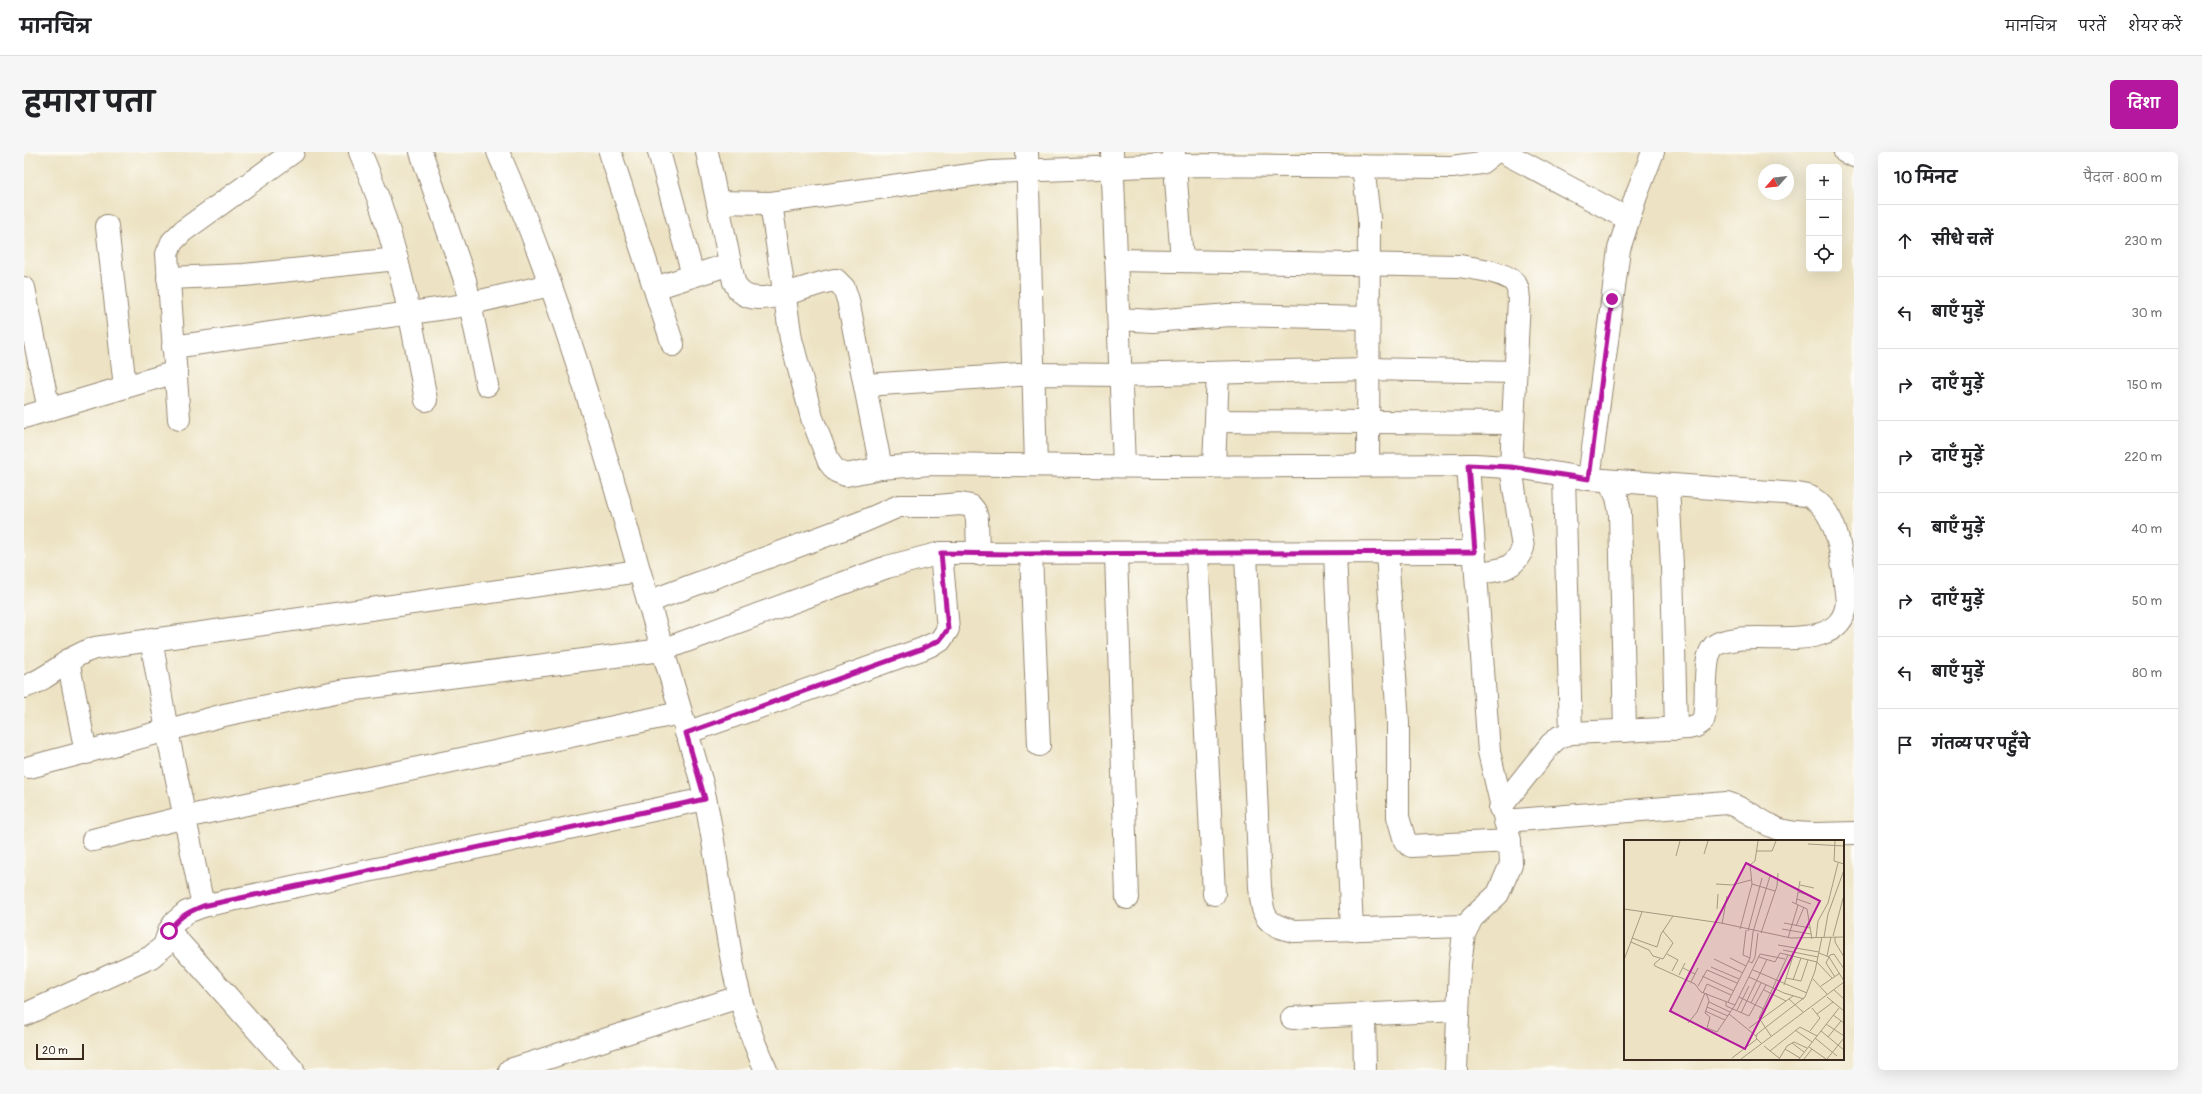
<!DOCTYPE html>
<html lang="hi">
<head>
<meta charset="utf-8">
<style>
	:root { --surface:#fff; --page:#f6f6f6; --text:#202124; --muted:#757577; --line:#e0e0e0; --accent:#b5179e }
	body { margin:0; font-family:Pangolin,"Playpen Sans Deva",sans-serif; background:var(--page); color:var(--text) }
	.controls { position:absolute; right:12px; top:12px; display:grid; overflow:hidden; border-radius:6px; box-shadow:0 4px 16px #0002 }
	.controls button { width:36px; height:36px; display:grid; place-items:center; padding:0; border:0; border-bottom:1px solid var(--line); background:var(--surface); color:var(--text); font:20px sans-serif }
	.compass { position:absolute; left:1734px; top:12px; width:36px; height:36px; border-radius:50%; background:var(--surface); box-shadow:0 4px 16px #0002; rotate:243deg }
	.scale { position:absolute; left:12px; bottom:10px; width:48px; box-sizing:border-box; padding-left:4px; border:2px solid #3b2a1e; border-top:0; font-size:11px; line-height:14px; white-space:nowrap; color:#3b2a1e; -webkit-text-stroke:3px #fdfcf7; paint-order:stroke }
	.stop { position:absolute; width:12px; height:12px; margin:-9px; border:3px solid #b5179e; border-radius:50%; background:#fff }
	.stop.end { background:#b5179e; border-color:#fff; box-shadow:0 1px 4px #0008 }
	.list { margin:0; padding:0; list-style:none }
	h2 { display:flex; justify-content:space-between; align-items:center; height:52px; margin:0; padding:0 16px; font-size:17px }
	h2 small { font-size:13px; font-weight:400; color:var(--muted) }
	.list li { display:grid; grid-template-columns:26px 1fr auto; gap:12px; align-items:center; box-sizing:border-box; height:72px; padding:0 16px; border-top:1px solid var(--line) }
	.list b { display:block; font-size:15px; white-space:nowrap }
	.list em { font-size:13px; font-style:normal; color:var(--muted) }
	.icon { flex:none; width:22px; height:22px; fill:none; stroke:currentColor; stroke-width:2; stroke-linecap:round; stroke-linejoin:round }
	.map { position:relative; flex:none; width:1830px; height:918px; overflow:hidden; border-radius:6px }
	header { display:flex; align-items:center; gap:24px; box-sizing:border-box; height:56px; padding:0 20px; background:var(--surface); border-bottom:1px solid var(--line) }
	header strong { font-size:19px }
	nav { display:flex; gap:22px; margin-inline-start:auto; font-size:14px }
	.intro { display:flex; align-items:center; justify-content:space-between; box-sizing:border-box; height:96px; padding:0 24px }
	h1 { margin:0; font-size:28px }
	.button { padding:10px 18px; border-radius:6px; background:var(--accent); color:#fff; font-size:14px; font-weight:700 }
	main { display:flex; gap:24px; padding:0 24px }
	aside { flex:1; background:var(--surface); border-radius:6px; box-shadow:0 4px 16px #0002 }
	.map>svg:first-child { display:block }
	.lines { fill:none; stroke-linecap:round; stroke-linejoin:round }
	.minor-casing { stroke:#948671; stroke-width:24 }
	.minor { stroke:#fff; stroke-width:22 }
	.route { stroke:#b5179e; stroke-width:5 }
	.inset-road { fill:none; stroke:#a69982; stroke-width:1 }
	.view { fill:#b5179e; fill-opacity:0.15; stroke:#b5179e; stroke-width:2 }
	.inset-edge { fill:none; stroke:#3b2a1e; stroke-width:2 }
</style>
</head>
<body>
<header>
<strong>मानचित्र</strong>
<nav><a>मानचित्र</a><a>परतें</a><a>शेयर करें</a></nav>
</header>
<div class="intro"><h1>हमारा पता</h1><a class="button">दिशा</a></div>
<main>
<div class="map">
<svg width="1830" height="918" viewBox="0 0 1830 918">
	<rect width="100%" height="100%" fill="#fdfcf7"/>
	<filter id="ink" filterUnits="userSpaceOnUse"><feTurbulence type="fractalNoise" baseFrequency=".025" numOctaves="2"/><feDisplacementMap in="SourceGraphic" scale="8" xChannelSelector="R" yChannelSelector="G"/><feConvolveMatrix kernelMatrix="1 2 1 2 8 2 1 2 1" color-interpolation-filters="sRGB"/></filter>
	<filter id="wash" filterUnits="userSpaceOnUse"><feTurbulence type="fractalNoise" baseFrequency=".012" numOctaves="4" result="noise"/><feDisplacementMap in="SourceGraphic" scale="16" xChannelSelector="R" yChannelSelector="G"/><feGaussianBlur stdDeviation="0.9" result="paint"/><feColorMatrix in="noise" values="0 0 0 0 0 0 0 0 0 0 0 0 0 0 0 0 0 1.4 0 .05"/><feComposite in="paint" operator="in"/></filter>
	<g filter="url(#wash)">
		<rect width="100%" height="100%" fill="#ede3c4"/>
	</g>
	<g filter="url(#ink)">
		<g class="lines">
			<g class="minor-casing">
				<g id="minor">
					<path d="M336 0C371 79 387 164 402 248"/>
					<polyline points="397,0 441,128 463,233"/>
					<path d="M474 0C534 136 575 279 616 421 636 490 657 559 677 628 701 725 698 826 742 918"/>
					<polyline points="586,0 649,193"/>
					<polyline points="635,0 669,123"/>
					<path d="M683 0 710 130C712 133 714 138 717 140 736 158 788 130 812 128L820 136 824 148 857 316"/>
					<polyline points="1003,0 1012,313"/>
					<polyline points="1088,0 1100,314"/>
					<polyline points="1150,0 1158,109"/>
					<polyline points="1479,0 1604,67"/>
					<polyline points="1821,0 1830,4"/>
					<polyline points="1339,14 1345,66 1344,313"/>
					<polyline points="694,50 747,51 968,20 1151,13 1428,15 1457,11 1471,0"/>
					<path d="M747 51 767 187 788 266 805 310 812 319 822 323 857 316 907 312 1140 315 1451 313 1499 316 1565 327 1773 342C1778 343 1784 343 1788 346 1818 364 1819 419 1823 450 1818 500 1749 482 1713 487 1706 488 1696 489 1690 494 1677 507 1685 550 1679 569L1672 574 1664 576 1547 581 1535 585 1527 592 1476 656"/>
					<polyline points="83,74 101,235"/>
					<path d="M1092 108 1435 114C1449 116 1488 120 1493 135 1495 138 1494 143 1495 147L1487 315 1499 396C1489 420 1474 418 1452 421"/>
					<polyline points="144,126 220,123 373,107"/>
					<polyline points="0,136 25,258"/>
					<polyline points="631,136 706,112"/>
					<polyline points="1095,167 1128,169 1206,163 1344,166"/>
					<polyline points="149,195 435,154 526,133"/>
					<polyline points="841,233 1009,222 1097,223 1344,217 1491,220"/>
					<polyline points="0,265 152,220"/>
					<polyline points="155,267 143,102 148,90 159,79 269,0"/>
					<polyline points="1192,269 1489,271"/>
					<polyline points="1190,314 1194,221"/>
					<polyline points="1540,324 1547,581"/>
					<polyline points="1565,327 1595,97 1612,44 1629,0"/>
					<polyline points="1585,329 1593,345 1596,361 1601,579"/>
					<polyline points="1644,333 1648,415 1652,577"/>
					<polyline points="1363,400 1374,571 1374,665 1381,689 1387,694 1486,689"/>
					<polyline points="1173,401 1190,742"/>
					<path d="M1222 401 1236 735C1239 764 1239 772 1270 779L1442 774"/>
					<polyline points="1311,401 1328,778"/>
					<polyline points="1007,402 1015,593"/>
					<polyline points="1092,402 1103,746"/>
					<polyline points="624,450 838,370 875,354 913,354 936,352 947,354 951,359 953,367 954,402"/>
					<polyline points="127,487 143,579 179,754"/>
					<polyline points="44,508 62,601"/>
					<path d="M0 535C28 526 43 504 71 496L615 419"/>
					<polyline points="662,581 898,497 916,489 924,477 917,401"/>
					<polyline points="6,615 200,563 316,539 638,498 863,415 917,401 1451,400"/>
					<path d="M1481 669 1703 651C1720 656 1732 666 1747 674 1771 686 1804 681 1830 681"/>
					<polyline points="69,688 161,665 656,561"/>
					<polyline points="145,779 269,918"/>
					<polyline points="0,863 127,805 140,794 145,779 151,770 163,760 179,754 681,647"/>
					<polyline points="1340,863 1341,918"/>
					<polyline points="1268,866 1434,858"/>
					<polyline points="486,918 715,845"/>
					<polyline points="1432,918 1436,812 1440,782 1448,766 1474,742 1487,712 1486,689 1465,600 1444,313"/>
				</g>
			</g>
			<use href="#minor" class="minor"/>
		</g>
	</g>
	<g class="lines" filter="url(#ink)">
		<path class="route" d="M145 779C154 765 164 760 179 754L681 647 662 581 898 497 916 488 924 477 917 401 991 402 1451 400 1444 313 1487 315 1565 327 1588 147"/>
	</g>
	<g transform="translate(1600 688)">
		<rect width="220" height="220" fill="#ede3c4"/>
		<path class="inset-road" d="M211 1 210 21 220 24M184 4 220 6M132 11H148L152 1M80 14 84 1M52 16 56 1M92 44 108 45 127 40M128 44 151 51M176 45 190 48M174 52 188 56M173 59 187 64M168 62 183 69 188 99M172 64 176 41M0 69 97 83 167 98 220 97M93 69 94 54M160 83 186 88M98 84 103 56M172 86 180 67M116 89 128 44 126 25 131 21 134 1M158 89 187 94M122 90 119 115 126 118M124 91 138 38M137 93 153 46 154 33M209 96 220 55M200 97 204 74 220 30M211 97V102L220 117M8 98 33 107 37 94 49 76M164 98 174 65M192 98 194 81 204 63 214 23M7 102 25 110 29 116 39 119 49 103 39 91M154 105 195 112M159 110 194 117M195 113 205 117 220 141M43 114 54 120 48 131M203 116 207 97M135 117 151 122 156 113 193 122 208 138M106 118 122 126M36 119 30 124 31 126 71 144 77 152 111 165M90 119 119 133M0 120 18 72M124 121 128 123 131 117 134 93M87 127 115 139M59 128 71 134M129 130 183 153M55 135 61 123M78 136 110 151M125 137 160 153 180 159M211 137 202 123 206 115 210 114 220 129M162 138 177 141 184 120M189 139 203 154M169 140 177 118M67 142 74 128M160 145 169 116M74 146 83 130 113 143M197 146 216 133M140 150 162 161M210 150 220 159M79 153 83 144 107 155M82 153 85 161 81 173 86 177 83 188 93 192 111 165 136 114 161 119M115 157 140 169M203 157 220 171M165 159 179 172M102 161V166L125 176 142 145M85 162 106 172M104 162 126 118 129 92 146 36M127 163 137 143M83 167 104 176M113 170 125 146M81 171 101 180M117 173 143 119M105 174 132 196M193 174 209 162M209 175 220 183M64 183 73 172 81 153M202 184 220 196M125 188 169 156M171 190 188 202M186 191 196 178 188 168M197 191 220 210M147 196 135 178 164 115M204 197 217 181M191 198 213 216M137 203 132 198 133 194 181 157 191 131 198 97M168 203 180 212M140 206 155 218M185 207 202 219M161 209 176 218M146 211 176 187 193 196M108 218 133 199M117 219 220 142M155 219 163 206 170 202 183 208M175 219 215 168M180 219 188 209M203 219 220 198"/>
		<path class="view" d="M122 23 196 61 121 209 46 171Z"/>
		<rect width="220" height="220" class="inset-edge"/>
	</g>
</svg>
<div class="controls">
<button>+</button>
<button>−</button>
<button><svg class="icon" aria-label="locate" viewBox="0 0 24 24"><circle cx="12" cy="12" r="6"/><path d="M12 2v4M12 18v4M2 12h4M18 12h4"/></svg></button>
</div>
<svg class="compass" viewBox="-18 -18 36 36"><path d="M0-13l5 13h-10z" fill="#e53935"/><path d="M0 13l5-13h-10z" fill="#757577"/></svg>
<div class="scale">20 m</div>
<div class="stop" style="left:145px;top:779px"></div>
<div class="stop end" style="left:1588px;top:147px"></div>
</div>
<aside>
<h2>10 मिनट<small>पैदल · 800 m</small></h2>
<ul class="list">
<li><svg class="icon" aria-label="ahead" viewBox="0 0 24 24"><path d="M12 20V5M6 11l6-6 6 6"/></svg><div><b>सीधे चलें</b></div><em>230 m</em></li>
<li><svg class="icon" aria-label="left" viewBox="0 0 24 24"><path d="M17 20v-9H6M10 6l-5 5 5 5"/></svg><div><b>बाएँ मुड़ें</b></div><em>30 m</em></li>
<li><svg class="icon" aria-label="right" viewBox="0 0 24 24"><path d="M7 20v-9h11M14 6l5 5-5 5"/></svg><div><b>दाएँ मुड़ें</b></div><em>150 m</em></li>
<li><svg class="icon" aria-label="right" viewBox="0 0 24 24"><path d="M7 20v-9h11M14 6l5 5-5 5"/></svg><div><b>दाएँ मुड़ें</b></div><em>220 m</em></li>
<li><svg class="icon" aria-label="left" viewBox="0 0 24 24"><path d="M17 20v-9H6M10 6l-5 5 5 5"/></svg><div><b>बाएँ मुड़ें</b></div><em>40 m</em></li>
<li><svg class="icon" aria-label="right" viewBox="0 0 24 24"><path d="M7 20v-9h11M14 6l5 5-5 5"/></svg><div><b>दाएँ मुड़ें</b></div><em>50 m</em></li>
<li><svg class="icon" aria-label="left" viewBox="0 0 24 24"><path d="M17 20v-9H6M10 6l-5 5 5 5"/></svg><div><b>बाएँ मुड़ें</b></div><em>80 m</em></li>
<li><svg class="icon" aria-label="arrive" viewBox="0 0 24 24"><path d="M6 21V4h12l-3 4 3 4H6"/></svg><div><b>गंतव्य पर पहुँचे</b></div></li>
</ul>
</aside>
</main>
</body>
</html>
